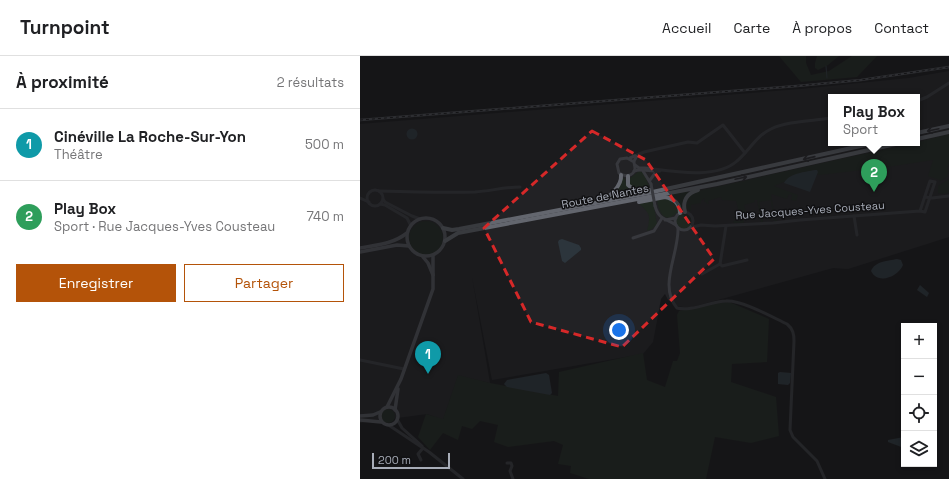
<!DOCTYPE html>
<html lang="fr">
<head>
<meta charset="utf-8">
<style>
	:root { --surface:#fff; --page:#f2f2f2; --text:#202124; --muted:#757577; --line:#e0e0e0; --accent:#b45309 }
	body { margin:0; font-family:"Space Grotesk",sans-serif; background:var(--page); color:var(--text) }
	.controls { position:absolute; right:12px; bottom:12px; display:grid; overflow:hidden; border-radius:0px; box-shadow:0 2px 6px #0003 }
	.controls button { width:36px; height:36px; display:grid; place-items:center; padding:0; border:0; border-bottom:1px solid var(--line); background:var(--surface); color:var(--text); font:20px sans-serif }
	.scale { position:absolute; left:12px; bottom:10px; width:78px; box-sizing:border-box; padding-left:4px; border:2px solid #a8adb8; border-top:0; font-size:11px; line-height:14px; white-space:nowrap; color:#a8adb8; -webkit-text-stroke:3px #111113; paint-order:stroke }
	.you { position:absolute; left:259px; top:274px; width:14px; height:14px; margin:-10px; border:3px solid #fff; border-radius:50%; background:#1a73e8; box-shadow:0 0 0 6px #1a73e833 }
	.badge { display:grid; place-items:center; width:26px; height:26px; border-radius:50%; background:var(--accent); color:#fff; font-size:13px; font-weight:700 }
	.pin { position:absolute; translate:-50% -33px; filter:drop-shadow(0 1px 2px #0008) }
	.pin::after { content:''; position:absolute; top:21px; width:14px; height:12px; background:inherit; clip-path:polygon(0 0,100% 0,50% 100%) }
	.popup { position:absolute; left:468px; top:38px; width:92px; height:52px; box-sizing:border-box; display:grid; place-content:center; border-radius:0px; background:var(--surface); filter:drop-shadow(0 1px 3px #0005); font-size:13px; white-space:nowrap; color:var(--muted) }
	.popup b { font-size:15px; color:var(--text) }
	.popup::after { content:''; position:absolute; left:50%; top:100%; margin-left:-8px; border:8px solid transparent; border-top-color:var(--surface) }
	.list { margin:0; padding:0; list-style:none }
	h2 { display:flex; justify-content:space-between; align-items:center; height:52px; margin:0; padding:0 16px; font-size:17px }
	h2 small { font-size:13px; font-weight:400; color:var(--muted) }
	.list li { display:grid; grid-template-columns:26px 1fr auto; gap:12px; align-items:center; box-sizing:border-box; height:72px; padding:0 16px; border-top:1px solid var(--line) }
	.list b { display:block; font-size:15px; white-space:nowrap }
	.list p { margin:0; font-size:13px; white-space:nowrap; color:var(--muted) }
	.list em { font-size:13px; font-style:normal; color:var(--muted) }
	.actions { display:flex; gap:8px; padding:12px 16px }
	.actions a { flex:1; padding:9px 0; border:1px solid var(--accent); border-radius:0px; text-align:center; font-size:14px; color:var(--accent) }
	.actions .main { background:var(--accent); color:#fff }
	.icon { flex:none; width:22px; height:22px; fill:none; stroke:currentColor; stroke-width:2; stroke-linecap:round; stroke-linejoin:round }
	.map { position:relative; flex:none; width:589px; height:423px; overflow:hidden }
	header { display:flex; align-items:center; gap:24px; box-sizing:border-box; height:56px; padding:0 20px; background:var(--surface); border-bottom:1px solid var(--line) }
	header strong { font-size:19px }
	nav { display:flex; gap:22px; margin-inline-start:auto; font-size:14px }
	main { display:flex }
	aside { flex:1; background:var(--surface) }
	.map>svg:first-child { display:block }
	.built { fill:#222225; fill-rule:evenodd }
	.green { fill:#1e261f }
	.water { fill:#2c353c }
	.lines { fill:none; stroke-linecap:round; stroke-linejoin:round }
	.stream { stroke:#2c353c; stroke-width:1 }
	.minor { stroke:#37383d; stroke-width:3 }
	.major { stroke:#53555c; stroke-width:3.5 }
	.highway { stroke:#63666e; stroke-width:4 }
	.rail-casing { stroke:#4a4c52; stroke-width:2.5 }
	.rail { stroke:#111113; stroke-width:1; stroke-dasharray:3; stroke-linecap:butt }
	.minor-bridge { stroke:#37383d; stroke-width:3 }
	.oneway { stroke:#26262a }
	.marked { fill:none; stroke:#d62828; stroke-width:3; stroke-dasharray:8 5; stroke-linejoin:round }
	.labels { text-anchor:middle; stroke-width:3; stroke-linejoin:round; paint-order:stroke }
	.street-label { font-size:11px; fill:#a8adb8; stroke:#111113 }
</style>
</head>
<body>
<header>
<strong>Turnpoint</strong>
<nav><a>Accueil</a><a>Carte</a><a>À propos</a><a>Contact</a></nav>
</header>
<main>
<aside>
<h2>À proximité<small>2 résultats</small></h2>
<ul class="list">
<li><span class="badge" style="background:#0f9aa8">1</span><div><b>Cinéville La Roche-Sur-Yon</b><p>Théâtre</p></div><em>500 m</em></li>
<li><span class="badge" style="background:#2e9e5b">2</span><div><b>Play Box</b><p>Sport · Rue Jacques-Yves Cousteau</p></div><em>740 m</em></li>
</ul>
<div class="actions"><a class="main">Enregistrer</a><a>Partager</a></div>
</aside>
<div class="map">
<svg width="589" height="423" viewBox="0 0 589 423">
	<rect width="100%" height="100%" fill="#161618"/>
	<path class="built" d="M589 15V181L488 213 473 212 329 252 317 250 308 244 305 238 301 243 293 286 283 298 132 324 112 221 130 327 98 320 83 364 67 358 0 367V68L441 33 549 22ZM471 41H557V87H471Z"/>
	<g class="green">
		<polygon points="419,0 446,0 446,7 451,19 469,15 492,0 517,0 497,21 441,26"/>
		<polygon points="457,0 479,0 468,9 458,14 455,12 455,7"/>
		<polygon points="589,78 589,108 587,113 589,115 587,121 579,126 580,124 568,120 573,104 528,111 460,119 457,118 457,114 455,114 432,120 424,126 414,130 438,139 436,145 431,144 432,139 429,138 427,143 411,138 415,162 417,165 414,165 411,144 399,146 401,155 402,155 403,166 401,166 397,144 394,144 395,146 384,149 386,156 382,157 384,167 374,167 373,165 375,165 374,162 372,162 376,161 375,162 376,165 381,165 376,145 362,144 361,141 348,145 349,148 347,148 346,146 344,146 345,142 341,145 341,148 340,147 331,149 331,155 326,152 326,148 329,140 338,135 489,101 557,87 557,86"/>
		<polygon points="279,115 284,117 290,133 274,133 270,129 269,123"/>
		<path d="M263 122 265 123C266 131 269 134 277 135L278 137 250 142Z"/>
		<polygon points="589,123 589,137 582,138 578,137 578,130"/>
		<polygon points="325,136 330,136 323,153 321,153 319,147 300,140"/>
		<path d="M308 143 314 145 319 154C306 170 299 158 297 144Z"/>
		<path d="M293 145 297 168 292 173 287 175C291 160 290 157 279 148Z"/>
		<circle cx="324" cy="166" r="8"/>
		<circle cx="66" cy="182" r="17"/>
		<polygon points="367,245 409,263 407,306 372,308 371,326 416,341 419,380 391,387 355,381 346,423 229,423 210,417 211,410 198,408 203,389 194,385 148,391 134,386 138,369 120,365 112,373 102,370 98,384 83,377 70,394 58,381 66,358 83,363 98,319 130,327 198,340 199,316 283,297 287,324 305,331 313,305 317,305 320,297 317,259 319,255"/>
		<circle cx="28" cy="360" r="7"/>
	</g>
	<g class="water">
		<circle cx="52" cy="78" r="5.5"/>
		<path d="M455 114H457L458 116 450 136 424 127C429 117 445 116 455 114Z"/>
		<polygon points="202,183 219,189 221,192 221,194 205,207 202,205 198,186 199,184"/>
		<path d="M537 203 541 204 543 209C538 221 518 229 511 215 515 205 528 205 537 203Z"/>
		<polygon points="560,229 569,237 567,241 557,234"/>
		<polygon points="420,316 431,317 430,327 428,329 418,328 418,317"/>
		<polygon points="186,317 189,319 192,337 190,339 147,331 144,328 147,324"/>
		<polygon points="544,381 544,392 528,386 528,384"/>
	</g>
	<g class="lines">
		<polyline class="stream" points="466,10 467,22"/>
		<g class="minor">
			<polyline points="557,45 567,41 589,27"/>
			<polyline points="270,102 284,96 328,86 337,87 363,69 385,97"/>
			<path d="M274 106 267 102 260 103 257 108 259 117C264 121 273 121 275 113 275 110 274 108 274 106 274 105 276 101 277 100"/>
			<path d="M275 109 279 112H285C311 115 356 124 377 105 389 95 396 80 411 73 427 65 453 65 471 62"/>
			<path d="M274 115C282 112 291 116 300 115"/>
			<polyline points="283,115 291,128"/>
			<polyline points="290,124 296,116"/>
			<circle cx="15" cy="142" r="8"/>
			<path d="M19 135C51 136 83 137 115 136 130 135 145 131 160 131"/>
			<polyline points="565,141 572,142 589,140"/>
			<polyline points="0,142 9,146"/>
			<polyline points="23,143 25,146 52,160 60,163"/>
			<polyline points="20,148 25,149 47,162 51,170"/>
			<path d="M295 150C299 164 305 162 316 169"/>
			<circle cx="324" cy="165" r="9"/>
			<polyline points="494,160 497,179"/>
			<polyline points="305,164 316,162"/>
			<polyline points="332,171 341,169 355,170 413,167 440,164 560,155 565,156 575,126 570,125 560,155"/>
			<path d="M318 172C319 198 298 230 317 252 332 256 351 245 366 245 382 244 412 261 427 268 433 273 434 278 434 285L430 374 433 381 457 405 465 423"/>
			<polyline points="273,182 294,175 302,162"/>
			<polyline points="360,208 366,170"/>
			<polyline points="342,218 360,208 362,210 387,204"/>
			<polyline points="0,304 44,313"/>
			<polyline points="37,363 42,372 62,390"/>
			<polyline points="30,370 69,396 103,423"/>
			<polyline points="61,404 58,398 63,392"/>
			<polyline points="147,407 151,407 152,410 150,415 153,423"/>
		</g>
		<g class="major">
			<circle cx="66" cy="181" r="19"/>
			<path d="M0 192C17 189 33 188 47 177"/>
			<polyline points="0,196 37,189 49,190"/>
			<polyline points="63,201 68,207 73,219"/>
			<circle cx="29" cy="360" r="9"/>
			<polyline points="27,351 41,323 73,233 73,200"/>
			<polyline points="35,354 38,333"/>
			<polyline points="0,360 13,359 20,356"/>
			<polyline points="0,364 21,366"/>
		</g>
		<g class="highway">
			<polyline points="557,77 589,70"/>
			<polyline points="557,83 589,76"/>
			<polyline points="268,120 268,129 273,133 277,134 291,134"/>
			<path d="M240 144C250 142 262 129 261 119"/>
			<path d="M279 146 305 141C315 143 320 148 320 157"/>
			<path d="M325 156C322 145 327 137 338 134"/>
			<polyline points="83,172 92,174 99,173 288,137 514,87"/>
			<polyline points="85,185 98,177 357,128 540,87"/>
		</g>
		<g class="rail-casing">
			<polyline id="rail" points="0,64 437,30 501,24 589,11"/>
		</g>
		<use href="#rail" class="rail"/>
		<polyline class="minor-bridge" points="291,128 295,150"/>
	</g>
	<defs><path id="oneway-shaft" d="M-6 0H5M1.5-3L5.5 0L1.5 3" fill="none" stroke-width="1.6" stroke-linecap="round" stroke-linejoin="round"/></defs>
	<g class="oneway">
		<use href="#oneway-shaft" transform="translate(573 74) rotate(168)"/>
		<use href="#oneway-shaft" transform="translate(449 102) rotate(167)"/>
		<use href="#oneway-shaft" transform="translate(381 122) rotate(-12)"/>
	</g>
	<path d="M0 0H589V423H0ZM232 75 286 104 354 203 262 291 171 266 124 172Z" fill="#161618" fill-opacity=".55" fill-rule="evenodd"/>
	<path class="marked" d="M232 75 286 104 354 203 262 291 171 266 124 172Z"/>
	<g class="labels">
		<g class="street-label">
			<text transform="translate(245 140) rotate(-11)" y="4">Route de Nantes</text>
			<text transform="translate(450 154) rotate(-4)" y="4">Rue Jacques-Yves Cousteau</text>
		</g>
	</g>
</svg>
<div class="controls">
<button>+</button>
<button>−</button>
<button><svg class="icon" aria-label="locate" viewBox="0 0 24 24"><circle cx="12" cy="12" r="6"/><path d="M12 2v4M12 18v4M2 12h4M18 12h4"/></svg></button>
<button><svg class="icon" aria-label="layers" viewBox="0 0 24 24"><path d="M12 4l9 5-9 5-9-5zM3 14l9 5 9-5"/></svg></button>
</div>
<div class="scale">200 m</div>
<div class="you"></div>
<div class="pin badge" style="left:68px;top:318px;background:#0f9aa8">1</div>
<div class="pin badge" style="left:514px;top:136px;background:#2e9e5b">2</div>
<div class="popup"><b>Play Box</b>Sport</div>
</div>
</main>
</body>
</html>
